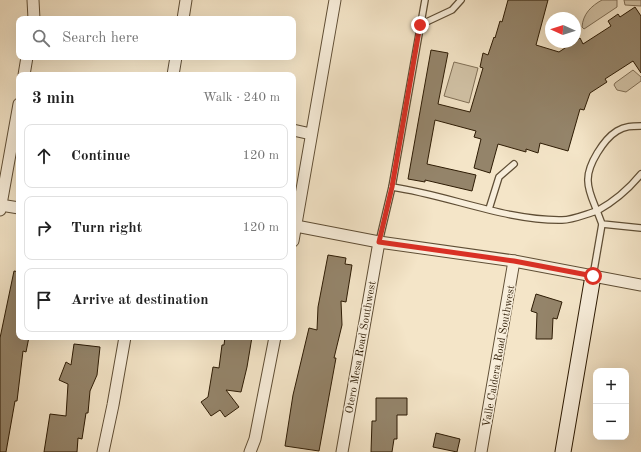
<!DOCTYPE html>
<html lang="en">
<head>
<meta charset="utf-8">
<style>
	:root { --surface:#fff; --page:#f2f2f2; --text:#222; --muted:#767676; --line:#e0e0e0 }
	body { margin:0; font-family:"Old Standard TT",serif; background:var(--page); color:var(--text) }
	.controls { position:absolute; right:12px; bottom:12px; display:grid; overflow:hidden; border-radius:8px; box-shadow:0 4px 16px #0002 }
	.controls button { width:36px; height:36px; display:grid; place-items:center; padding:0; border:0; border-bottom:1px solid var(--line); background:var(--surface); color:var(--text); font:20px sans-serif }
	.compass { position:absolute; left:545px; top:12px; width:36px; height:36px; border-radius:50%; background:var(--surface); box-shadow:0 4px 16px #0002; rotate:273deg }
	.stop { position:absolute; width:12px; height:12px; margin:-9px; border:3px solid #d93025; border-radius:50%; background:#fff }
	.stop.end { background:#d93025; border-color:#fff; box-shadow:0 1px 4px #0008 }
	.list { margin:0; padding:0; list-style:none }
	h2 { display:flex; justify-content:space-between; align-items:center; height:52px; margin:0; padding:0 16px; font-size:17px }
	h2 small { font-size:13px; font-weight:400; color:var(--muted) }
	.list li { display:grid; grid-template-columns:26px 1fr auto; gap:12px; align-items:center; box-sizing:border-box; height:64px; margin:0 8px 8px; padding:0 8px; border:1px solid var(--line); border-radius:8px }
	.list b { display:block; font-size:15px; white-space:nowrap }
	.list em { font-size:13px; font-style:normal; color:var(--muted) }
	.icon { flex:none; width:22px; height:22px; fill:none; stroke:currentColor; stroke-width:2; stroke-linecap:round; stroke-linejoin:round }
	.map { position:relative; flex:none; width:641px; height:452px; overflow:hidden }
	.search { position:absolute; background:var(--surface); box-shadow:0 4px 16px #0002; left:16px; top:16px; width:280px; height:44px; display:flex; align-items:center; gap:10px; box-sizing:border-box; padding:0 14px; border-radius:8px; color:var(--muted); font-size:15px }
	.panel { position:absolute; background:var(--surface); box-shadow:0 4px 16px #0002; left:16px; top:72px; width:280px; height:268px; border-radius:8px }
	.map>svg:first-child { display:block }
	.green { fill:#d2c3a7; stroke:#806f56 }
	.building { fill:#94846a; stroke:#2d1b04 }
	.lines { fill:none; stroke-linecap:round; stroke-linejoin:round }
	.lane-casing { stroke:#5f4e35; stroke-width:8 }
	.street-casing { stroke:#5f4e35; stroke-width:13 }
	.secondary-casing { stroke:#2d1b04; stroke-width:17 }
	.lane { stroke:#f8eedb; stroke-width:5.5 }
	.street { stroke:#f8eedb; stroke-width:11 }
	.secondary { stroke:#f8eedb; stroke-width:15 }
	.route { stroke:#d93025; stroke-width:5 }
	.labels { text-anchor:middle; stroke-width:3; stroke-linejoin:round; paint-order:stroke }
	.street-label { font-size:11px; fill:#2d1b04; stroke:#f8eedb }
</style>
</head>
<body>
<div class="map">
<svg width="641" height="452" viewBox="0 0 641 452">
	<rect width="100%" height="100%" fill="#f4e5c8"/>
	<filter id="stains"><feTurbulence type="fractalNoise" baseFrequency=".005" numOctaves="4"/><feColorMatrix values="0 0 0 0 .2 0 0 0 0 .09 0 0 0 0 .02 0 0 0 .5 -.17"/></filter>
	<radialGradient id="worn" r=".72"><stop offset=".6" stop-color="#630" stop-opacity="0"/><stop offset="1" stop-color="#630" stop-opacity=".3"/></radialGradient>
	<g class="green">
		<path d="M602 0H617V7L584 29 582 27C583 14 591 6 602 0Z"/>
		<polygon points="624,0 641,0 641,6 625,5"/>
		<polygon points="454,62 478,68 469,103 444,96"/>
		<polygon points="633,70 641,77 641,81 626,92 617,90 614,85 615,83"/>
	</g>
	<g class="building">
		<polygon points="508,0 548,0 536,45 559,52 580,38 583,44 611,26 608,21 618,14 620,17 635,7 641,16 641,73 633,61 605,79 607,82 590,93 584,110 580,109 568,151 540,143 538,153 526,149 526,152 498,144 490,173 474,168 481,139 474,137 476,131 435,120 427,164 476,175 472,191 425,180 425,182 408,179 431,50 448,53 438,104 470,112 483,68 480,67 483,53 488,55 494,37 495,38 500,21 502,22"/>
		<polygon points="328,255 346,258 345,264 352,265 346,302 341,301 342,325 334,358 336,358 319,451 285,446 293,395 309,328 317,330 318,307"/>
		<polygon points="14,271 19,272 19,337 29,337 26,352 23,351 17,401 15,401 6,452 0,452 0,338"/>
		<polygon points="536,294 562,302 557,319 553,318 552,339 536,339 537,313 531,311"/>
		<polygon points="225,337 252,337 247,367 241,392 226,390 239,407 225,417 220,410 211,416 201,402 208,397 213,367 219,368 222,345 224,345"/>
		<polygon points="74,344 100,347 97,375 90,391 88,413 86,413 82,439 78,438 77,452 44,452 50,414 66,416 68,384 59,380 66,362 71,365"/>
		<polygon points="376,398 407,398 407,415 397,415 397,439 394,439 392,452 371,452 372,421 376,421"/>
		<polygon points="436,433 460,439 457,452 433,447"/>
	</g>
	<g class="lines">
		<g class="lane-casing">
			<g id="lane">
				<polyline points="420,25 452,10 461,0"/>
				<path d="M641 126C632 126 625 126 617 131 604 139 587 165 588 181 588 191 593 201 597 211 615 201 628 190 641 174"/>
				<polyline points="392,187 425,0"/>
				<polyline points="489,209 499,177 514,164"/>
				<path d="M379 242 392 187C448 195 506 221 562 220 573 220 586 214 597 211L602 224 641 228"/>
				<polyline points="593,276 602,224"/>
			</g>
		</g>
		<g class="street-casing">
			<g id="street">
				<polyline points="33,0 34,19"/>
				<polyline points="183,19 186,0"/>
				<polyline points="24,75 27,57"/>
				<polyline points="173,75 176,57"/>
				<polyline points="293,130 311,134"/>
				<polyline points="0,205 19,208"/>
				<polyline points="0,210 19,104"/>
				<polyline points="296,226 379,242 514,261 641,285"/>
				<polyline points="293,241 335,0"/>
				<polyline points="103,452 113,405 125,337"/>
				<polyline points="250,452 255,439 275,337"/>
				<polyline points="342,452 379,242"/>
				<polyline points="481,452 514,261"/>
			</g>
		</g>
		<g class="secondary-casing">
			<polyline id="secondary" points="563,452 593,276"/>
		</g>
		<use href="#lane" class="lane"/>
		<use href="#street" class="street"/>
		<use href="#secondary" class="secondary"/>
	</g>
	<g class="lines">
		<polyline class="route" points="420,25 392,187 379,242 514,261 593,276"/>
	</g>
	<g class="labels">
		<g class="street-label">
			<text transform="translate(360 347) rotate(-80)" y="4">Otero Mesa Road Southwest</text>
			<text transform="translate(498 356) rotate(-80)" y="4">Valle Caldera Road Southwest</text>
		</g>
	</g>
	<rect width="100%" height="100%" filter="url(#stains)"/>
	<rect width="100%" height="100%" fill="url(#worn)"/>
</svg>
<div class="controls">
<button>+</button>
<button>−</button>
</div>
<svg class="compass" viewBox="-18 -18 36 36"><path d="M0-13l5 13h-10z" fill="#e53935"/><path d="M0 13l5-13h-10z" fill="#767676"/></svg>
<div class="stop" style="left:593px;top:276px"></div>
<div class="stop end" style="left:420px;top:25px"></div>
<div class="search"><svg class="icon" aria-label="search" viewBox="0 0 24 24"><circle cx="10" cy="10" r="6"/><path d="M15 15l6 6"/></svg>Search here</div>
<section class="panel">
<h2>3 min<small>Walk · 240 m</small></h2>
<ul class="list">
<li><svg class="icon" aria-label="ahead" viewBox="0 0 24 24"><path d="M12 20V5M6 11l6-6 6 6"/></svg><div><b>Continue</b></div><em>120 m</em></li>
<li><svg class="icon" aria-label="right" viewBox="0 0 24 24"><path d="M7 20v-9h11M14 6l5 5-5 5"/></svg><div><b>Turn right</b></div><em>120 m</em></li>
<li><svg class="icon" aria-label="arrive" viewBox="0 0 24 24"><path d="M6 21V4h12l-3 4 3 4H6"/></svg><div><b>Arrive at destination</b></div></li>
</ul>
</section>
</div>
</body>
</html>
